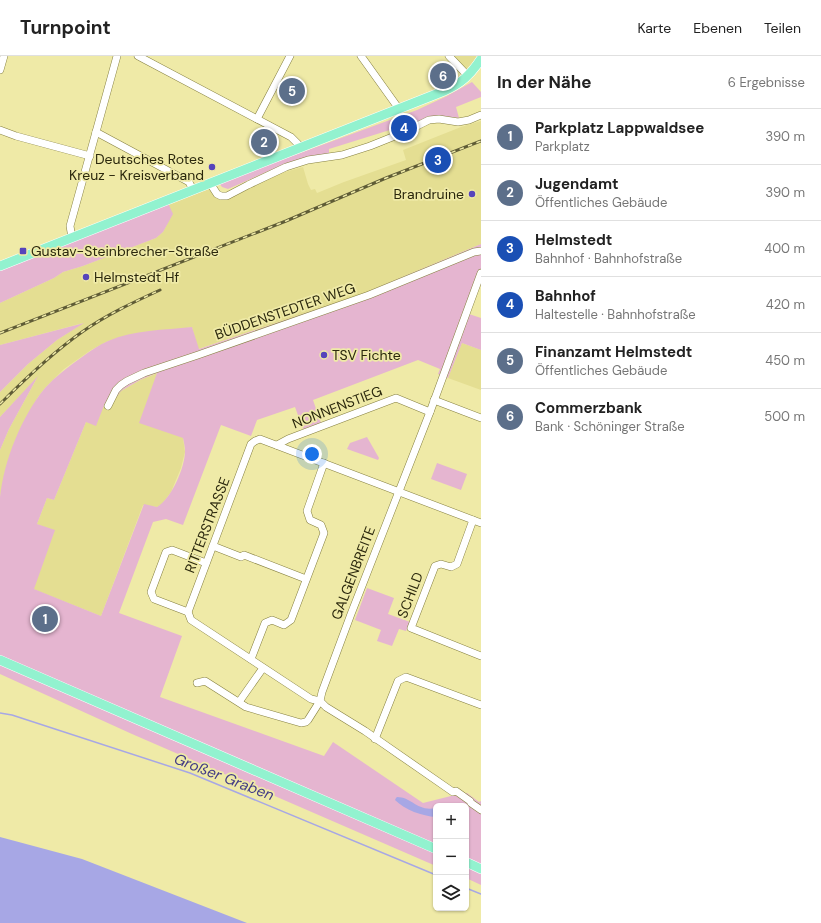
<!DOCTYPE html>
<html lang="de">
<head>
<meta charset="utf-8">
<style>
	:root { --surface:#fff; --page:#f6f6f6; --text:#222; --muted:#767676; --line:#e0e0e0; --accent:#b45309 }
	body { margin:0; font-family:"DM Sans",sans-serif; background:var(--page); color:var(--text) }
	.controls { position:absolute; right:12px; bottom:12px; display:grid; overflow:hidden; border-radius:6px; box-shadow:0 1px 3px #0004 }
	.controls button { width:36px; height:36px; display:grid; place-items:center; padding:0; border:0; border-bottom:1px solid var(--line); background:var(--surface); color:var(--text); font:20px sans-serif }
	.you { position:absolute; left:312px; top:398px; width:14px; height:14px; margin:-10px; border:3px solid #fff; border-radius:50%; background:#1a73e8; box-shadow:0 0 0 6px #1a73e833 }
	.badge { display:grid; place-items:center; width:26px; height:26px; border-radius:50%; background:var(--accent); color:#fff; font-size:13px; font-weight:700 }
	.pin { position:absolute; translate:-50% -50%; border:2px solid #fff; box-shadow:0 1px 4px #0006 }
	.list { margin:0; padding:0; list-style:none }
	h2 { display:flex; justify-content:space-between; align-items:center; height:52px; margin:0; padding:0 16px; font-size:17px }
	h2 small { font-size:13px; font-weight:400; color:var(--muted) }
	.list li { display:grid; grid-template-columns:26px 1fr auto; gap:12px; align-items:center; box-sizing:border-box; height:56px; padding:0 16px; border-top:1px solid var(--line) }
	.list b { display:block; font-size:15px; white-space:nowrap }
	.list p { margin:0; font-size:13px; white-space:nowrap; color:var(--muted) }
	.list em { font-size:13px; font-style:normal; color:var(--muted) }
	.icon { flex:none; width:22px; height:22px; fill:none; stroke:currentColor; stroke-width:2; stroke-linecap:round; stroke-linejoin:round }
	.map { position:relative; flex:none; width:481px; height:867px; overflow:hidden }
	header { display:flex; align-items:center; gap:24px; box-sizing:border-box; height:56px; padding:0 20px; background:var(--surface); border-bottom:1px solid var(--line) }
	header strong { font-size:19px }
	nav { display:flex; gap:22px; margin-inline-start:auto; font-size:14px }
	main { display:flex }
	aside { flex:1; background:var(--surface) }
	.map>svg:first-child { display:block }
	.built { fill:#e4de92 }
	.green { fill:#e5b5d0; fill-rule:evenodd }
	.water { fill:#a7a7e5 }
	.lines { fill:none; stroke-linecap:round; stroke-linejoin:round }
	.stream { stroke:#a7a7e5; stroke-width:1.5 }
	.minor-casing { stroke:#868040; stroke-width:8 }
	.major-casing { stroke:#fff; stroke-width:10 }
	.minor { stroke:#fff; stroke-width:7 }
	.major { stroke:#92f2cf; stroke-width:9 }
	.rail-casing { stroke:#5f5c36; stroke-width:3 }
	.rail { stroke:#efeaa7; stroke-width:1.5; stroke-dasharray:4.5; stroke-linecap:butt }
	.poi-dot { fill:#5644bb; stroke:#efeaa7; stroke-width:1.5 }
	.labels { text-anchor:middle; stroke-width:3.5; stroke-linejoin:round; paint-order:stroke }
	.poi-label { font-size:14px; fill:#2b280d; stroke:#efeaa7; text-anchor:start }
	.street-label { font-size:14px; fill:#2b280d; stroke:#efeaa7 }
	.water-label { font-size:15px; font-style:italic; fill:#433c86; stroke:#efeaa7 }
</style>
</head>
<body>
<header>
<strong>Turnpoint</strong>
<nav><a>Karte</a><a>Ebenen</a><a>Teilen</a></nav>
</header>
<main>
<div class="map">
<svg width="481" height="867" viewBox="0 0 481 867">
	<rect width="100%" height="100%" fill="#efeaa7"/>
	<g class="built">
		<polygon points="453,0 477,0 467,15"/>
		<polygon points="481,65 481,188 362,238 198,293 192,271 108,285 91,294 64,313 45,332 38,341 15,385 5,416 0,441 0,394 9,373 37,322 0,361 0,336 28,308 57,284 83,267 0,289 0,247 54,222 63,216 83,210 156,182 163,176 167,168 168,147 213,130 224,139 271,120 303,111 308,128 311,134 315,133 317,137 344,126 406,104 403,94 461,71"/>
		<polygon points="462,287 481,294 481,334 448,322"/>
		<polygon points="158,317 183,382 185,396 181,412 171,436 162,448 157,451 143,449 101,560 33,533 54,475 37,468 47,442 54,444 86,366 105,347 117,339 121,335 140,324"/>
	</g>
	<g class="green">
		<polygon points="472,26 481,36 481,41 456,51 459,62 443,60 393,73 329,93 329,98 287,107 228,133 222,131 219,127 417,54 447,40"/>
		<polygon points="168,147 173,158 163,176 156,182 83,210 63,216 54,222 0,247 0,212"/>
		<path d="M481 188V228L469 258 481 262V294L462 287 448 322 438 318 440 313 418 304 313 344 321 367 303 373 295 351 257 364 251 380 221 369 183 469 166 463 153 466 119 557 182 580 160 641 324 700 333 686 423 747 451 740 467 737 479 746 481 745V829L466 822V750H436V810L132 678 0 618V441C4 405 21 361 45 332 56 320 69 310 82 301 90 295 99 289 108 285 134 274 164 274 192 271L199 293 362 238ZM157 317 139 367 183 382C184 387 185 391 185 395 185 412 171 443 157 451L144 448 101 560 34 533 55 474 37 468 47 442 54 444 86 366 96 370 105 347 111 349 121 335 140 324Z"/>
		<polygon points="84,267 57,284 28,308 0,336 0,289"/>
		<polygon points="38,320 9,373 0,394 0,361"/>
		<polygon points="367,381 379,402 378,404 347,393 350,387"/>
		<polygon points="437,407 467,418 461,434 431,423"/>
		<polygon points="367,532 394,542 388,558 410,566 406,575 399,573 392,590 377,585 381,574 355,564"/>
	</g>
	<g class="water">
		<path d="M397 741C412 741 417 756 436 752V761C422 760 405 754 395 744L396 742Z"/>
		<polygon points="0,781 82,803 247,867 0,867"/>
	</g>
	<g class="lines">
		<g class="stream">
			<polyline points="0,657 12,659 190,717 436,819"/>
			<polyline points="466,832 481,838"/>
		</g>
		<g class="minor-casing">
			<g id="minor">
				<polyline points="138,0 291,81 301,91"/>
				<polyline points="361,0 399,53"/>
				<polyline points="449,0 468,20"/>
				<polyline points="0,14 4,0"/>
				<polyline points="257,63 290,0"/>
				<polyline points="0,74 16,80 90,100"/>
				<polyline points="96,76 189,126 193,134"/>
				<polyline points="210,127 217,138 221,140 227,140 248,129 286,111 308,104 342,99 370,90 405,76 429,64 439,63 458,66 469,64 481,59"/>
				<polyline points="72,182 70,170 117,0"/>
				<polyline points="481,217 430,356 351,558 322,636 320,645 326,651 365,675 453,736 456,735 470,745 471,747 481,754"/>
				<polyline points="434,344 481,362"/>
				<polyline points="108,350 116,334 121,329 127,325 144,317 198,299 369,239 474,196 481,195"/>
				<polyline points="277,389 288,383 396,342 430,356"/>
				<polyline points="473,464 457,508 451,511 441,508 435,510 411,572 481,600"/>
				<polyline points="213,490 241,501 244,499 306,523"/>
				<polyline points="188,556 154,543 151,536 166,496 172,494 206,507"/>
				<polyline points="251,603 265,567 272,564 284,569 291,564 324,477 321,469 310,464 307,455 324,407"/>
				<polyline points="197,627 205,625 246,651 301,667 306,666 308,664 320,645 311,643 191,564 188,556 251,388 255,385 260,383 481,467"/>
				<polyline points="239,646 263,612"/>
				<polyline points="375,683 398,625 406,621 481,649"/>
			</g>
		</g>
		<g class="major-casing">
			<g id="major">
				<path d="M0 210 444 35C461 28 471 18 481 3"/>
				<polyline points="0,604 436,793"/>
				<polyline points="466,806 481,813"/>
			</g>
		</g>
		<use href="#minor" class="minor"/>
		<use href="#major" class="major"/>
		<g class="rail-casing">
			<g id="rail">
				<polyline points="0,277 286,165 386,122 481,85"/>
				<path d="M0 348C26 322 52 297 82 276 106 259 134 246 160 234"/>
			</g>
		</g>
		<use href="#rail" class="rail"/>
	</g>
	<g class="poi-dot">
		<circle cx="212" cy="111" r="4"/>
		<circle cx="472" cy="138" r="4"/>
		<rect x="19" y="191" width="8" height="8" rx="2"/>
		<circle cx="86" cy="221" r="4"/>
		<circle cx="324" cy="299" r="4"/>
	</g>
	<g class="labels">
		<g class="poi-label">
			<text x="204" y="108" text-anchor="end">Deutsches Rotes<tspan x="204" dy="16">Kreuz - Kreisverband</tspan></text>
			<text x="464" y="143" text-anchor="end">Brandruine</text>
			<text x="31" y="200">Gustav-Steinbrecher-Straße</text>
			<text x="94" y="226">Helmstedt Hf</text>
			<text x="332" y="304">TSV Fichte</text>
		</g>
		<g class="street-label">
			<text transform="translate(285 255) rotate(-19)" y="5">BÜDDENSTEDTER WEG</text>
			<text transform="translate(337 351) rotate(-21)" y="5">NONNENSTIEG</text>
			<text transform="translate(207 469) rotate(-69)" y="5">RITTERSTRASSE</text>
			<text transform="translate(353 517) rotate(-69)" y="5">GALGENBREITE</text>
			<text transform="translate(410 539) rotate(-69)" y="5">SCHILD</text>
		</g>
		<g class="water-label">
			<text transform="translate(224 721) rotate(21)" y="5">Großer Graben</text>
		</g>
	</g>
</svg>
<div class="controls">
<button>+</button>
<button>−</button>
<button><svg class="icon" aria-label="layers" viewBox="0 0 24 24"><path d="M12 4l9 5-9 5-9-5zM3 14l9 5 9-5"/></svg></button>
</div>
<div class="you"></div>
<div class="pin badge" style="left:45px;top:563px;background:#5c6f8a">1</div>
<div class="pin badge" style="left:264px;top:86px;background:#5c6f8a">2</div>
<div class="pin badge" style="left:438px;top:104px;background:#1a4fb4">3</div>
<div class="pin badge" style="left:404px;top:72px;background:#1a4fb4">4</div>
<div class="pin badge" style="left:292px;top:35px;background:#5c6f8a">5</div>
<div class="pin badge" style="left:443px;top:20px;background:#5c6f8a">6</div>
</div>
<aside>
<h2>In der Nähe<small>6 Ergebnisse</small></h2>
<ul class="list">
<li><span class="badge" style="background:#5c6f8a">1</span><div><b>Parkplatz Lappwaldsee</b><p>Parkplatz</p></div><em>390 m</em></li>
<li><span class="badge" style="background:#5c6f8a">2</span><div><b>Jugendamt</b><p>Öffentliches Gebäude</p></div><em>390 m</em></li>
<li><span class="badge" style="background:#1a4fb4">3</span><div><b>Helmstedt</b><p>Bahnhof · Bahnhofstraße</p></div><em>400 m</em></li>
<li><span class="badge" style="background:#1a4fb4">4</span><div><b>Bahnhof</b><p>Haltestelle · Bahnhofstraße</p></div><em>420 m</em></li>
<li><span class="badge" style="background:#5c6f8a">5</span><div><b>Finanzamt Helmstedt</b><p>Öffentliches Gebäude</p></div><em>450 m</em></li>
<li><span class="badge" style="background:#5c6f8a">6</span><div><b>Commerzbank</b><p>Bank · Schöninger Straße</p></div><em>500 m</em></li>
</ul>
</aside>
</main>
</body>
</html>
